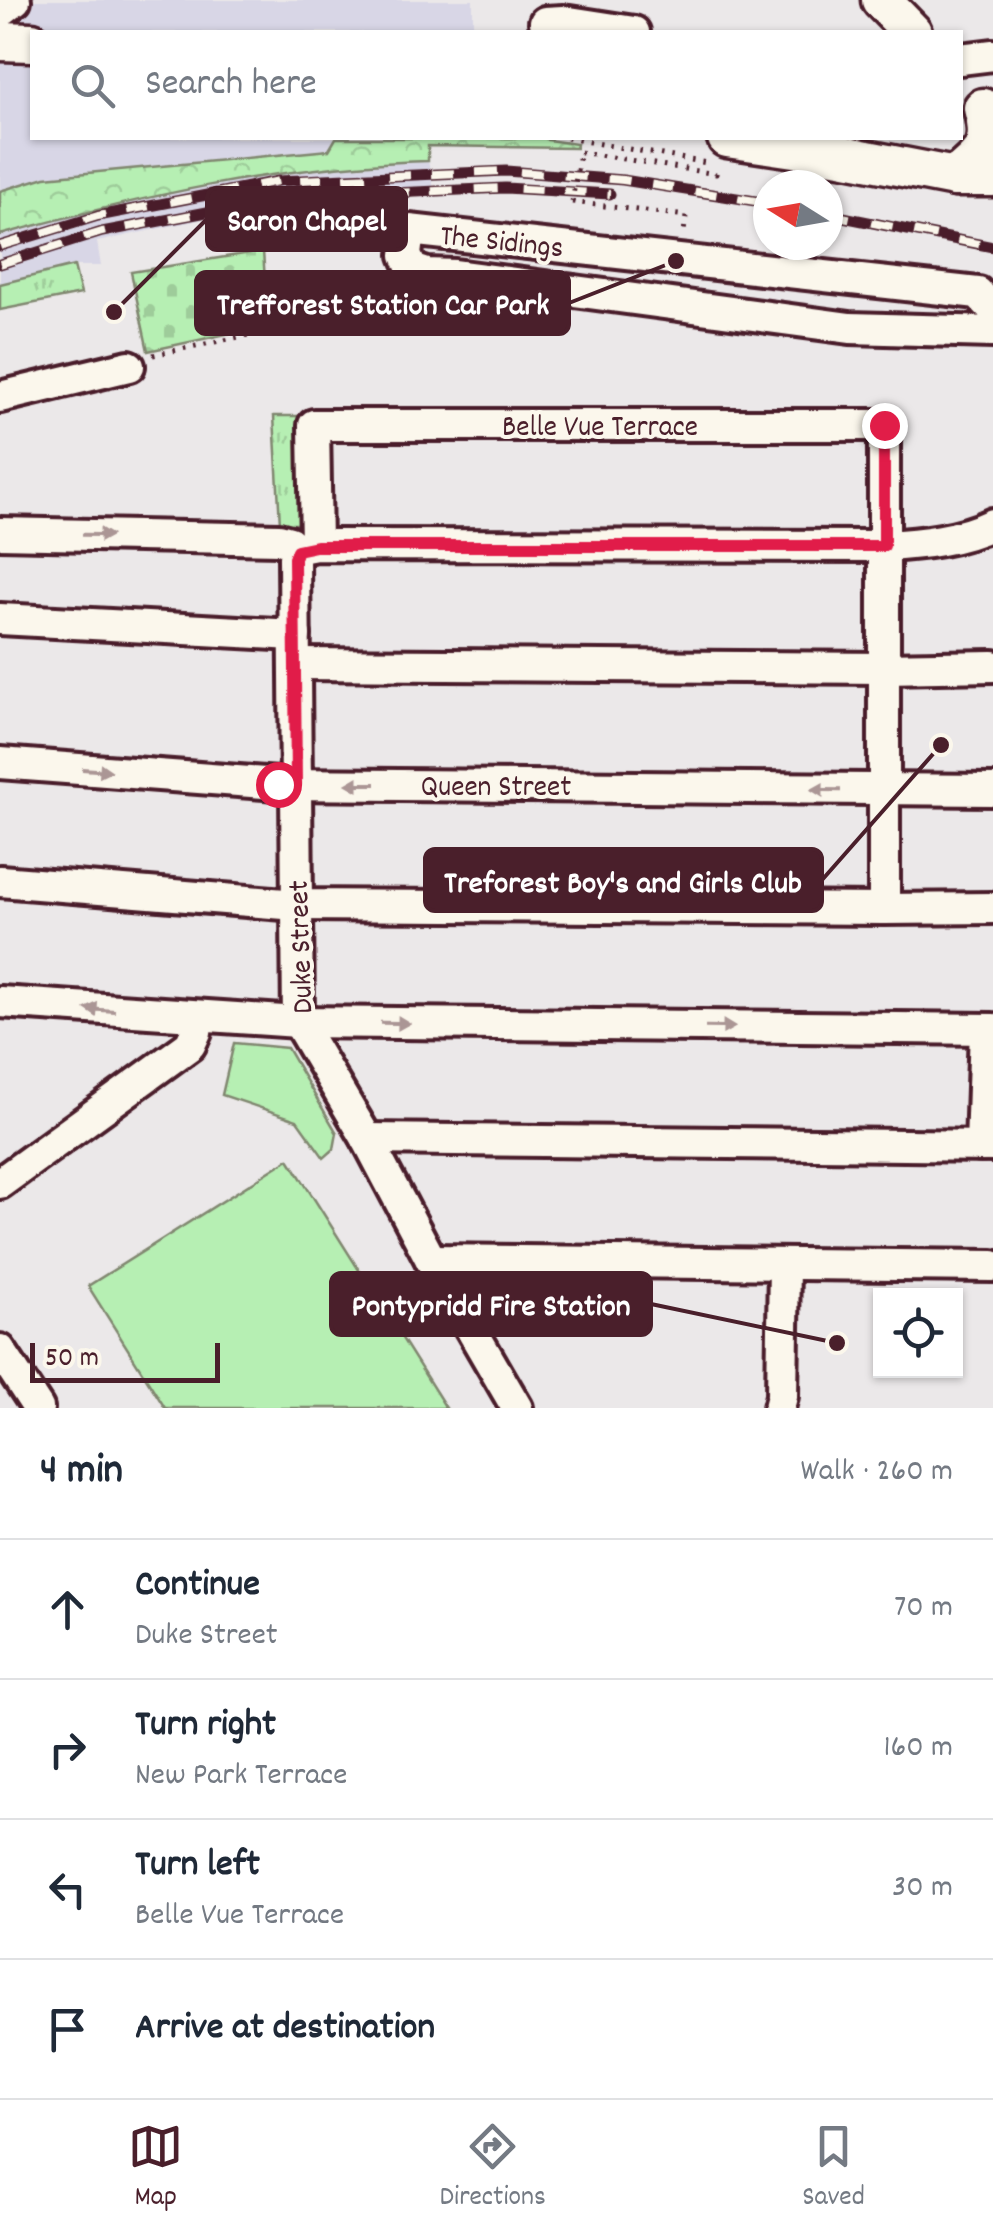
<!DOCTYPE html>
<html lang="en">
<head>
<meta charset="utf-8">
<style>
	:root { --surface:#fff; --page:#f2f2f3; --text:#1f2937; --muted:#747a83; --line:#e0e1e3; --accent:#4a1f2b }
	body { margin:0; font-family:Dekko,sans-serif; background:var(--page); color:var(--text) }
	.controls { position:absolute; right:30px; bottom:30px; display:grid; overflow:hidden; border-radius:0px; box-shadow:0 2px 8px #0004 }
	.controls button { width:90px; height:90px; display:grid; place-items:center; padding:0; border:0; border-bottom:2px solid var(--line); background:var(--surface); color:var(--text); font:50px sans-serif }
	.compass { position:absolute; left:753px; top:170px; width:90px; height:90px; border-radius:50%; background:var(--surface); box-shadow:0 2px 8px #0004; rotate:281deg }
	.scale { position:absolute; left:30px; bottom:25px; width:190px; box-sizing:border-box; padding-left:10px; border:5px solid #4a1f2b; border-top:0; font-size:28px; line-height:35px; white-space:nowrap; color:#4a1f2b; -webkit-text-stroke:8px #fbf7ec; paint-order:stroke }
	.stop { position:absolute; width:30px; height:30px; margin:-22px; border:8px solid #e11d48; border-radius:50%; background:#fff }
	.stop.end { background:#e11d48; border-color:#fff; box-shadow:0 2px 10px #0008 }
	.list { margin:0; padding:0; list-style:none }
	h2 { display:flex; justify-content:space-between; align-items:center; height:130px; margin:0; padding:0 40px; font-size:42px }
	h2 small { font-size:32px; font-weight:400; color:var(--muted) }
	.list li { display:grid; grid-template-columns:65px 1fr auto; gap:30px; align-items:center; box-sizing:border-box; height:140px; padding:0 40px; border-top:2px solid var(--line) }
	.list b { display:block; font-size:38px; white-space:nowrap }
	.list p { margin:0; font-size:32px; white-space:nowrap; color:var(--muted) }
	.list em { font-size:32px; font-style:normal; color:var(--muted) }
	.icon { flex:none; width:55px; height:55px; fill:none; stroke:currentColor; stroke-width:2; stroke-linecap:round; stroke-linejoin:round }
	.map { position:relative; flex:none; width:993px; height:1408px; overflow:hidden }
	.search { position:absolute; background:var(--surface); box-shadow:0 2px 8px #0004; left:30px; right:30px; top:30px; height:110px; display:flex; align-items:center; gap:25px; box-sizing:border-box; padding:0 35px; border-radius:0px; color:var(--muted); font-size:38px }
	.sheet { height:690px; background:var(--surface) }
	nav { display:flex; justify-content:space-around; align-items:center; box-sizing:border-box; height:140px; border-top:2px solid var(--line); background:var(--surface); font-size:28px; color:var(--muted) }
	nav a { display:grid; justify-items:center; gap:5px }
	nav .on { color:var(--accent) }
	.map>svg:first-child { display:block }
	.built { fill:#d8d6e6 }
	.grass { fill:url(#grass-tufts); stroke:#80876f; stroke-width:2.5 }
	.forest { fill:url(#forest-crowns); stroke:#80876f; stroke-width:2.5 }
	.cemetery { fill:url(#cemetery-stones); stroke:#80876f; stroke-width:2.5 }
	.park { fill:#b6efb3; stroke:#80876f; stroke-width:2.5 }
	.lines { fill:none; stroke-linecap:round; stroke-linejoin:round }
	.minor-casing { stroke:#4a1f2b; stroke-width:38 }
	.major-casing { stroke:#4a1f2b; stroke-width:45 }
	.path { stroke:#4a1f2b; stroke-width:5; stroke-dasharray:2.5 8; stroke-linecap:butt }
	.minor { stroke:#fbf7ec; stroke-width:30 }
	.major { stroke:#fbf7ec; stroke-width:38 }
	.rail-casing { stroke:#4a1f2b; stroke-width:11 }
	.rail { stroke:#fbf7ec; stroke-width:8; stroke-dasharray:22; stroke-linecap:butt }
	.path-bridge { stroke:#4a1f2b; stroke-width:5; stroke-dasharray:2.5 8; stroke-linecap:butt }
	.oneway { fill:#ab9695 }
	.route { stroke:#e11d48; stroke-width:12 }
	.labels { text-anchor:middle; stroke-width:8; stroke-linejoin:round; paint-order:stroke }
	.street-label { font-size:30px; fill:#4a1f2b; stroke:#fbf7ec }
	.leader { fill:none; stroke:#4a1f2b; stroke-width:4 }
	.callout-dot { fill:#4a1f2b; stroke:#fbf7ec; stroke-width:4 }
	.callout { fill:#4a1f2b; stroke:#4a1f2b; stroke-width:4 }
	.callout-label { font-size:32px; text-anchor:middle; font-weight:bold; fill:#fff }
</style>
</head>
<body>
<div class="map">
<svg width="993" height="1408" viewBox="0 0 993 1408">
	<defs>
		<pattern id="grass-tufts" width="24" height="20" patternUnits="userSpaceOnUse" patternTransform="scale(2.5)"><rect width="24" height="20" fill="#b6efb3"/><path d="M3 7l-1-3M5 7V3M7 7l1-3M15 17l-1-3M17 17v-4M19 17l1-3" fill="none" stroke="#9ecc9a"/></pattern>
		<pattern id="forest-crowns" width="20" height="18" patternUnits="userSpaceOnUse" patternTransform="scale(2.5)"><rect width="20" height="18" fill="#b6efb3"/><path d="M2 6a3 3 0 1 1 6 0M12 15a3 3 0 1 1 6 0" fill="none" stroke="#9ecc9a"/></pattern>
		<pattern id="cemetery-stones" width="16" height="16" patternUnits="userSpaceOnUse" patternTransform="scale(2.5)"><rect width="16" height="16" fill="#b6efb3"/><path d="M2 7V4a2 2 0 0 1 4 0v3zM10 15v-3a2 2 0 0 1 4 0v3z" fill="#9ecc9a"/></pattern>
	</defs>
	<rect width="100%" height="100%" fill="#ebe8e9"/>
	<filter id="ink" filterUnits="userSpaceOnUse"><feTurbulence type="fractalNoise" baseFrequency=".01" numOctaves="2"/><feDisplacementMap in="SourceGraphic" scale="20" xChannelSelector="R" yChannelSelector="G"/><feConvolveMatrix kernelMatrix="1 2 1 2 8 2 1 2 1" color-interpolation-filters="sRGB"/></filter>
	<g filter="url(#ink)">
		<g class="built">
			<polygon points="0,0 473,0 473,32 32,32 32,138 336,138 329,150 245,157 0,191"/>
			<polygon points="428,161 435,194 361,204 216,216 97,242 101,266 74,266 0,284 0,235 160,193 286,172 385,162"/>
		</g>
		<g class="grass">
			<polygon points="74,266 81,294 0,310 0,284"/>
			<polygon points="274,416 309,416 307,524 280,524"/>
		</g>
		<path class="forest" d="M336 138H547V140L577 144 576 148 428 146V161C279 165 143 196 0 235V191L45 177 329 150Z"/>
		<polygon class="cemetery" points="263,251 268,325 148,351 131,272"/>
		<g class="park">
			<polygon points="234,1043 287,1048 337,1133 334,1149 324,1158 297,1120 222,1095"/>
			<polygon points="289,1159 446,1408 165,1408 88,1286"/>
		</g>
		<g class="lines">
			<g class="minor-casing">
				<g id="minor">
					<polyline points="0,12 15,0"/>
					<polyline points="545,22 563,21 634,32"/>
					<polyline points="960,59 993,55"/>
					<polyline points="993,309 978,293 409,230 406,255 412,269 427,274 455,275 850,328 993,332"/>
					<polyline points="0,397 129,366"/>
					<polyline points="0,533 279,539 290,542 297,549"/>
					<polyline points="316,545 314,425 884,425 884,909"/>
					<path d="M300 548 316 545 884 546C921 544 960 540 993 524"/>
					<polyline points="297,549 294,558 298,1022 367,1139 431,1260 517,1408"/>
					<polyline points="0,619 295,635"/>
					<polyline points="296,664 884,668 993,666"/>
					<polyline points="0,763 278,784 993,790"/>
					<polyline points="0,881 297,905 884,909 993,908"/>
					<polyline points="0,1002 298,1022 993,1029"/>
					<polyline points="367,1139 993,1146"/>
					<polyline points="981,1146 985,1029"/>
					<polyline points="0,1183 190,1045 196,1032 198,1017"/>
					<polyline points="431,1260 993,1266"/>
					<polyline points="0,1350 38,1408"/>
					<polyline points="779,1408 782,1396 784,1264"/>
				</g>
			</g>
			<g class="major-casing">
				<g id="major">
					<polyline points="881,0 912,32"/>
					<polyline points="0,41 32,42"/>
					<polyline points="727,138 841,155 955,177 993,177"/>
					<path d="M955 177C984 152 993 147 983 108"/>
				</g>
			</g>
			<g class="path">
				<polyline points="567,138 707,163"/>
				<polyline points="580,152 716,174 717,166"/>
				<polyline points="572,202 686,216 684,232"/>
				<polyline points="153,355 258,333"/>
			</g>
			<use href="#minor" class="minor"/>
			<use href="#major" class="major"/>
			<g class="rail-casing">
				<g id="rail">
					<polyline points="828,214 993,247"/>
					<polyline points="0,246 98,216 279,181 506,171 623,180 768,203"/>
					<polyline points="0,264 102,232 281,198 505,188 610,194"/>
				</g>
			</g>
			<use href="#rail" class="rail"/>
			<polyline class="path-bridge" points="572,202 580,152"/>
		</g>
		<defs><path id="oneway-solid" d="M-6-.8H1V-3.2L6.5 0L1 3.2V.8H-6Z" transform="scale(2.5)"/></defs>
		<g class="oneway">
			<use href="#oneway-solid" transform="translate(97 535) rotate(1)"/>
			<use href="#oneway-solid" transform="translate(97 770) rotate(4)"/>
			<use href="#oneway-solid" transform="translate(361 784) rotate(-180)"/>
			<use href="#oneway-solid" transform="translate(826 790) rotate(-179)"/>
			<use href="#oneway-solid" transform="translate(100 1010) rotate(-176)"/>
			<use href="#oneway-solid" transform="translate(395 1023) rotate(1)"/>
			<use href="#oneway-solid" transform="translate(720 1027) rotate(1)"/>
		</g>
	</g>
	<g class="lines" filter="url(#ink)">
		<polyline class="route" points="278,784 296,784 294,558 297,550 316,546 884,546 884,425"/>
	</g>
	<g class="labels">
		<g class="street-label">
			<text transform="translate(502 240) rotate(6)" y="10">The Sidings</text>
			<text x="600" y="435">Belle Vue Terrace</text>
			<text x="496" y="795">Queen Street</text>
			<text transform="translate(299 947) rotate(-92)" y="10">Duke Street</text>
		</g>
	</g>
	<path class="leader" d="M114 312L207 219M676 261L569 303M941 745L822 880M837 1343L651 1304"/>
	<g class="callout-dot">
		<circle cx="114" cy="312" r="10"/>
		<circle cx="676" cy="261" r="10"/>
		<circle cx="941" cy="745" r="10"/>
		<circle cx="837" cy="1343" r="10"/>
	</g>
	<g class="callout">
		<rect x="207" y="188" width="199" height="62" rx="10"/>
		<rect x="196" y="272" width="373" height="62" rx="10"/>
		<rect x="425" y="849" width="397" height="62" rx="10"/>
		<rect x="331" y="1273" width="320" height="62" rx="10"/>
	</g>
	<g class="callout-label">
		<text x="307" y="230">Saron Chapel</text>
		<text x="383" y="314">Trefforest Station Car Park</text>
		<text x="623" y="892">Treforest Boy's and Girls Club</text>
		<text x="491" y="1315">Pontypridd Fire Station</text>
	</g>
</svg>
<div class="controls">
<button><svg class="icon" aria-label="locate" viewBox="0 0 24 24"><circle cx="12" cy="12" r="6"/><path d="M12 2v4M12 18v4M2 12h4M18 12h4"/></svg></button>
</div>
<svg class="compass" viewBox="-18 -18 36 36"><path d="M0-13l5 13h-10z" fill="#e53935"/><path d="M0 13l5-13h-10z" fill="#747a83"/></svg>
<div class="scale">50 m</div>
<div class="stop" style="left:278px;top:784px"></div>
<div class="stop end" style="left:884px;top:425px"></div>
<div class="search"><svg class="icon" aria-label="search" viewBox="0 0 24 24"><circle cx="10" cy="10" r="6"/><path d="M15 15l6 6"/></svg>Search here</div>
</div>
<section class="sheet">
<h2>4 min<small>Walk · 260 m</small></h2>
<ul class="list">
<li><svg class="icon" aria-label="ahead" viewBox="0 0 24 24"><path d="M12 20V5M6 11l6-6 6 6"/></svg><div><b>Continue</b><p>Duke Street</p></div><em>70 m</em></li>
<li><svg class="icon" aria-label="right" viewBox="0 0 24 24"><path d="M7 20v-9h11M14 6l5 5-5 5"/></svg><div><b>Turn right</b><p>New Park Terrace</p></div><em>160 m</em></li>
<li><svg class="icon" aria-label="left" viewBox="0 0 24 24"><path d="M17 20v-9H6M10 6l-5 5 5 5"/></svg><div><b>Turn left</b><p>Belle Vue Terrace</p></div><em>30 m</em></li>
<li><svg class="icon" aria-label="arrive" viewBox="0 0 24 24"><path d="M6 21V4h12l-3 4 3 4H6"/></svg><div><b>Arrive at destination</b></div></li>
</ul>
</section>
<nav>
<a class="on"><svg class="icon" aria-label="map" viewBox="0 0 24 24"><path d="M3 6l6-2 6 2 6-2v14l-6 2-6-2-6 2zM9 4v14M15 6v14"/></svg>Map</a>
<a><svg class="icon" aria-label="directions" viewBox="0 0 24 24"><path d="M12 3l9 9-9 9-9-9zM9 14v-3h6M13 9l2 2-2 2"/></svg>Directions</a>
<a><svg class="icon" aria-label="saved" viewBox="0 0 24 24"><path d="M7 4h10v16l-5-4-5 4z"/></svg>Saved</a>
</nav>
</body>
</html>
